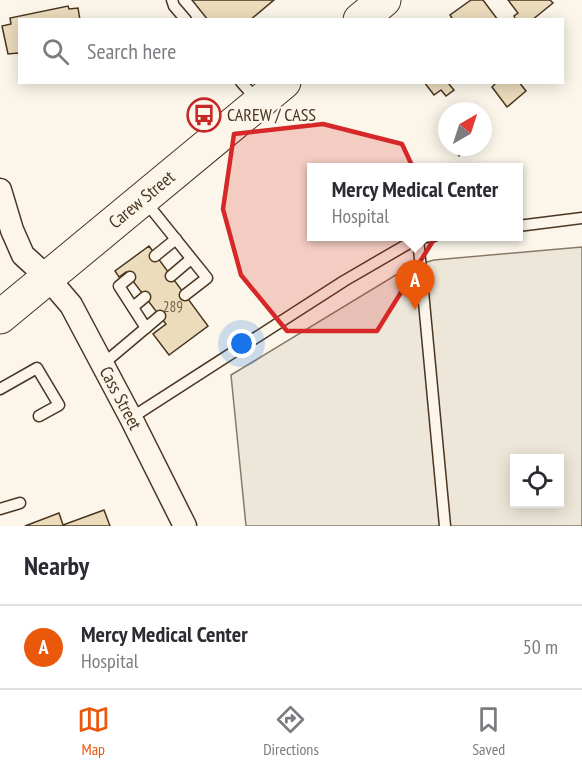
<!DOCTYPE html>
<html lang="en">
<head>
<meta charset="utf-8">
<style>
	:root { --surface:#fff; --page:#f2f2f3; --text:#2b2b33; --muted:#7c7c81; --line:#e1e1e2; --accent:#ea580c }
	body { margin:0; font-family:"PT Sans Narrow",sans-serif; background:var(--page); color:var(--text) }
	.controls { position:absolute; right:18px; bottom:18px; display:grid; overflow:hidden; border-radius:0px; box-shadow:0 3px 15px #0003 }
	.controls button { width:54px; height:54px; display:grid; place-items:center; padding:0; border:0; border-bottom:2px solid var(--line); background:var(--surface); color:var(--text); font:30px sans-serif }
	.compass { position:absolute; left:438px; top:102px; width:54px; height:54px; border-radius:50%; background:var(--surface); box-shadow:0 3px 15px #0003; rotate:39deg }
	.you { position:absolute; left:242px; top:344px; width:21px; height:21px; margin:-15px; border:4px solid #fff; border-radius:50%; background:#1a73e8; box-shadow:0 0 0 9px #1a73e833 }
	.badge { display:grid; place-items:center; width:39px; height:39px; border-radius:50%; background:var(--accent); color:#fff; font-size:20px; font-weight:700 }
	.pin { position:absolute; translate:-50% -50px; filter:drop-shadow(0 2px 3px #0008) }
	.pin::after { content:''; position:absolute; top:32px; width:21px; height:18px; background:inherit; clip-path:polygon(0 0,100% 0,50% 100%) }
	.popup { position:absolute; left:307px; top:163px; width:216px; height:78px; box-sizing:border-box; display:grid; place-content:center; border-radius:0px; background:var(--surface); filter:drop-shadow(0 2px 4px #0005); font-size:20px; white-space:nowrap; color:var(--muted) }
	.popup b { font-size:22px; color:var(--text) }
	.popup::after { content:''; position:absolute; left:50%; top:100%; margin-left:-12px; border:12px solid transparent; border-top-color:var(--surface) }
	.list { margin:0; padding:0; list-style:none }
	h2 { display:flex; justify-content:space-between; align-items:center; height:78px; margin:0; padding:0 24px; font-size:26px }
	h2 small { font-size:20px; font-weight:400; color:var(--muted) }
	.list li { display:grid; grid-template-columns:39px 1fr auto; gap:18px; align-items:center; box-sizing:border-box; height:84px; padding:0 24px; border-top:2px solid var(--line) }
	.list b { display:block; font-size:22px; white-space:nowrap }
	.list p { margin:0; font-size:20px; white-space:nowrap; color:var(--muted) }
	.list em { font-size:20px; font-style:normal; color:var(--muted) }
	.icon { flex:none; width:33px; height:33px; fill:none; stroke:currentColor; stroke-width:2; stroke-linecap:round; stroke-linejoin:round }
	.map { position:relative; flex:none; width:582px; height:526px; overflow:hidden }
	.search { position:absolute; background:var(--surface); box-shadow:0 3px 15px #0003; left:18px; right:18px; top:18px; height:66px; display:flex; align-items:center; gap:15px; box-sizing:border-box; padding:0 21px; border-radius:0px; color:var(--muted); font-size:22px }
	.sheet { height:162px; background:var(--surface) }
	nav { display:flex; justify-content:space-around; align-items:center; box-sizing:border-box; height:84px; border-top:2px solid var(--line); background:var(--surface); font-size:16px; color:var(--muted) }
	nav a { display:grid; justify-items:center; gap:3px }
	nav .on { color:var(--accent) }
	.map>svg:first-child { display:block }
	.parking { fill:#ede7d9; stroke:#887966; stroke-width:1.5; fill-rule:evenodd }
	.building { fill:#ecdcbc; stroke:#4a3520; stroke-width:1.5 }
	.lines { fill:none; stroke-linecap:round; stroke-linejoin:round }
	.service-casing { stroke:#4a3520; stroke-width:13 }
	.minor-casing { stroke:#4a3520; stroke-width:25 }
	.primary-casing { stroke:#4a3520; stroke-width:35 }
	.service { stroke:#fbf6e9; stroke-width:10 }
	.minor { stroke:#fbf6e9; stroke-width:22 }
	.primary { stroke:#fbf6e9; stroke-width:33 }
	.marked { fill:#d62828; fill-opacity:0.2; stroke:#d62828; stroke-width:4.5; stroke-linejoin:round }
	.labels { text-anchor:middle; stroke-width:4.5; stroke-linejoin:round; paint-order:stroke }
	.number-label { font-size:15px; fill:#725f47 }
	.poi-label { font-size:18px; fill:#4a3520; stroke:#fbf6e9; text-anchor:start }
	.street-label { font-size:18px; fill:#4a3520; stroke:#fbf6e9 }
</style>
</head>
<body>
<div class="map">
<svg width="582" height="526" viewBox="0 0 582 526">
	<rect width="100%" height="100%" fill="#fbf6e9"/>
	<path class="parking" d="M582 247V526H246L231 375 409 267 434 260ZM514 458H560V503H514Z"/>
	<g class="building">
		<polygon points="192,0 274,0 250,20 208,20"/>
		<polygon points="471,0 483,0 498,20 453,20 450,15"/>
		<polygon points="508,0 550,0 553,3 532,20 516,20 514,16 518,13"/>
		<polygon points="68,6 69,9 78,8 80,20 20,20 20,57 18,53 8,54 2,26 11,24 10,18"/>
		<polygon points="424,82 451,82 449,84 454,90 446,96 441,90 434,95"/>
		<polygon points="497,82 519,82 526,91 507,107 492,87"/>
		<polygon points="447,127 447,141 440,132"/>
		<polygon points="452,147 470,147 459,156"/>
		<polygon points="149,246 208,326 169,355 153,334 166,324 126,272 119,277 115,271"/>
		<polygon points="104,510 110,526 25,526 59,513 63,525"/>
	</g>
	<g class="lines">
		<g class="service-casing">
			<g id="service">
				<polyline points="172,0 174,6 186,20"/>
				<polyline points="241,82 257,100"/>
				<polyline points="145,201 207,278 185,295"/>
				<polyline points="518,226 582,218"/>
				<polyline points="418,238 445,526"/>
				<polyline points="155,256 176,239"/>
				<polyline points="171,276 191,259"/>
				<polyline points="130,277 119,286 146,328"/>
				<polyline points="133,307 145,297"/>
				<polyline points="103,364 160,316"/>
				<polyline points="0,389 37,368 59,405 39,416"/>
				<polyline points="131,418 344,281 418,238 434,236"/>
				<polyline points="0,509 20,503"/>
			</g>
		</g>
		<g class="minor-casing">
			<g id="minor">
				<path id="s1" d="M0 190 12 230 23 255 47 277 71 305 131 418 185 526"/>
			</g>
		</g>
		<g class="primary-casing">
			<g id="primary">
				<polyline points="360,20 384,0"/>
				<path id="s2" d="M0 317 284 82"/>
			</g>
		</g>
		<use href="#service" class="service"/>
		<use href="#minor" class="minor"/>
		<use href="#primary" class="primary"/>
	</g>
	<path class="marked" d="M323 124 402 144 441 228 377 331H287L241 275 223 209 234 134Z"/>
	<defs>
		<g id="bus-ring" transform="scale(1.725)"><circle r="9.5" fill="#fbf6e9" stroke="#c62828" stroke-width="1.5"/><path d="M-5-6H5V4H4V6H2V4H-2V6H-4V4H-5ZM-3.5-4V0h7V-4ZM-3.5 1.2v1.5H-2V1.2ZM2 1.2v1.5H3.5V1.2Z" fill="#c62828"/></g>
	</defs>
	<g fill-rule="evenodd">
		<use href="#bus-ring" x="204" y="115"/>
	</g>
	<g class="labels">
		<g class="number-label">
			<text x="173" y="312">289</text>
		</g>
		<g class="poi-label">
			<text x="227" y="121">CAREW / CASS</text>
		</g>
		<g class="street-label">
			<text dy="6" stroke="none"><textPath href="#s2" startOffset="184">Carew Street</textPath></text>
			<text dy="6" stroke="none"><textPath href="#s1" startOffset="244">Cass Street</textPath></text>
		</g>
	</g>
</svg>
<div class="controls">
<button><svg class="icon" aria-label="locate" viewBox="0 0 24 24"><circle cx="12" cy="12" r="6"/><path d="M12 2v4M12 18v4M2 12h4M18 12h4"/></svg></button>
</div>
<svg class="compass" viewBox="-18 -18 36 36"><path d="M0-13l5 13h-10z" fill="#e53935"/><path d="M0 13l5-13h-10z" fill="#7c7c81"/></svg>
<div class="you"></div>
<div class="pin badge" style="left:415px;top:310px">A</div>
<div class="popup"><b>Mercy Medical Center</b>Hospital</div>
<div class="search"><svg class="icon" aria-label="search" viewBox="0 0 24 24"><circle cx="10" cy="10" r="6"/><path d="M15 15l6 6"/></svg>Search here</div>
</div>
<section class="sheet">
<h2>Nearby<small></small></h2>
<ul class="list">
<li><span class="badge">A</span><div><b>Mercy Medical Center</b><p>Hospital</p></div><em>50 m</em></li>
</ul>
</section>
<nav>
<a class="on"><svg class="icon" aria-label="map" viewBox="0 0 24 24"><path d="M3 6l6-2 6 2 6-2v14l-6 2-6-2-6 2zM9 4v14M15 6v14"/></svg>Map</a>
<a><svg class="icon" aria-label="directions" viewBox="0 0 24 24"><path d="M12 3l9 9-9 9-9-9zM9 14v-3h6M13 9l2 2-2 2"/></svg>Directions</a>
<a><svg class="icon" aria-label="saved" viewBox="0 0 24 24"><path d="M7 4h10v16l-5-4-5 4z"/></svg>Saved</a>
</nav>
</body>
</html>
